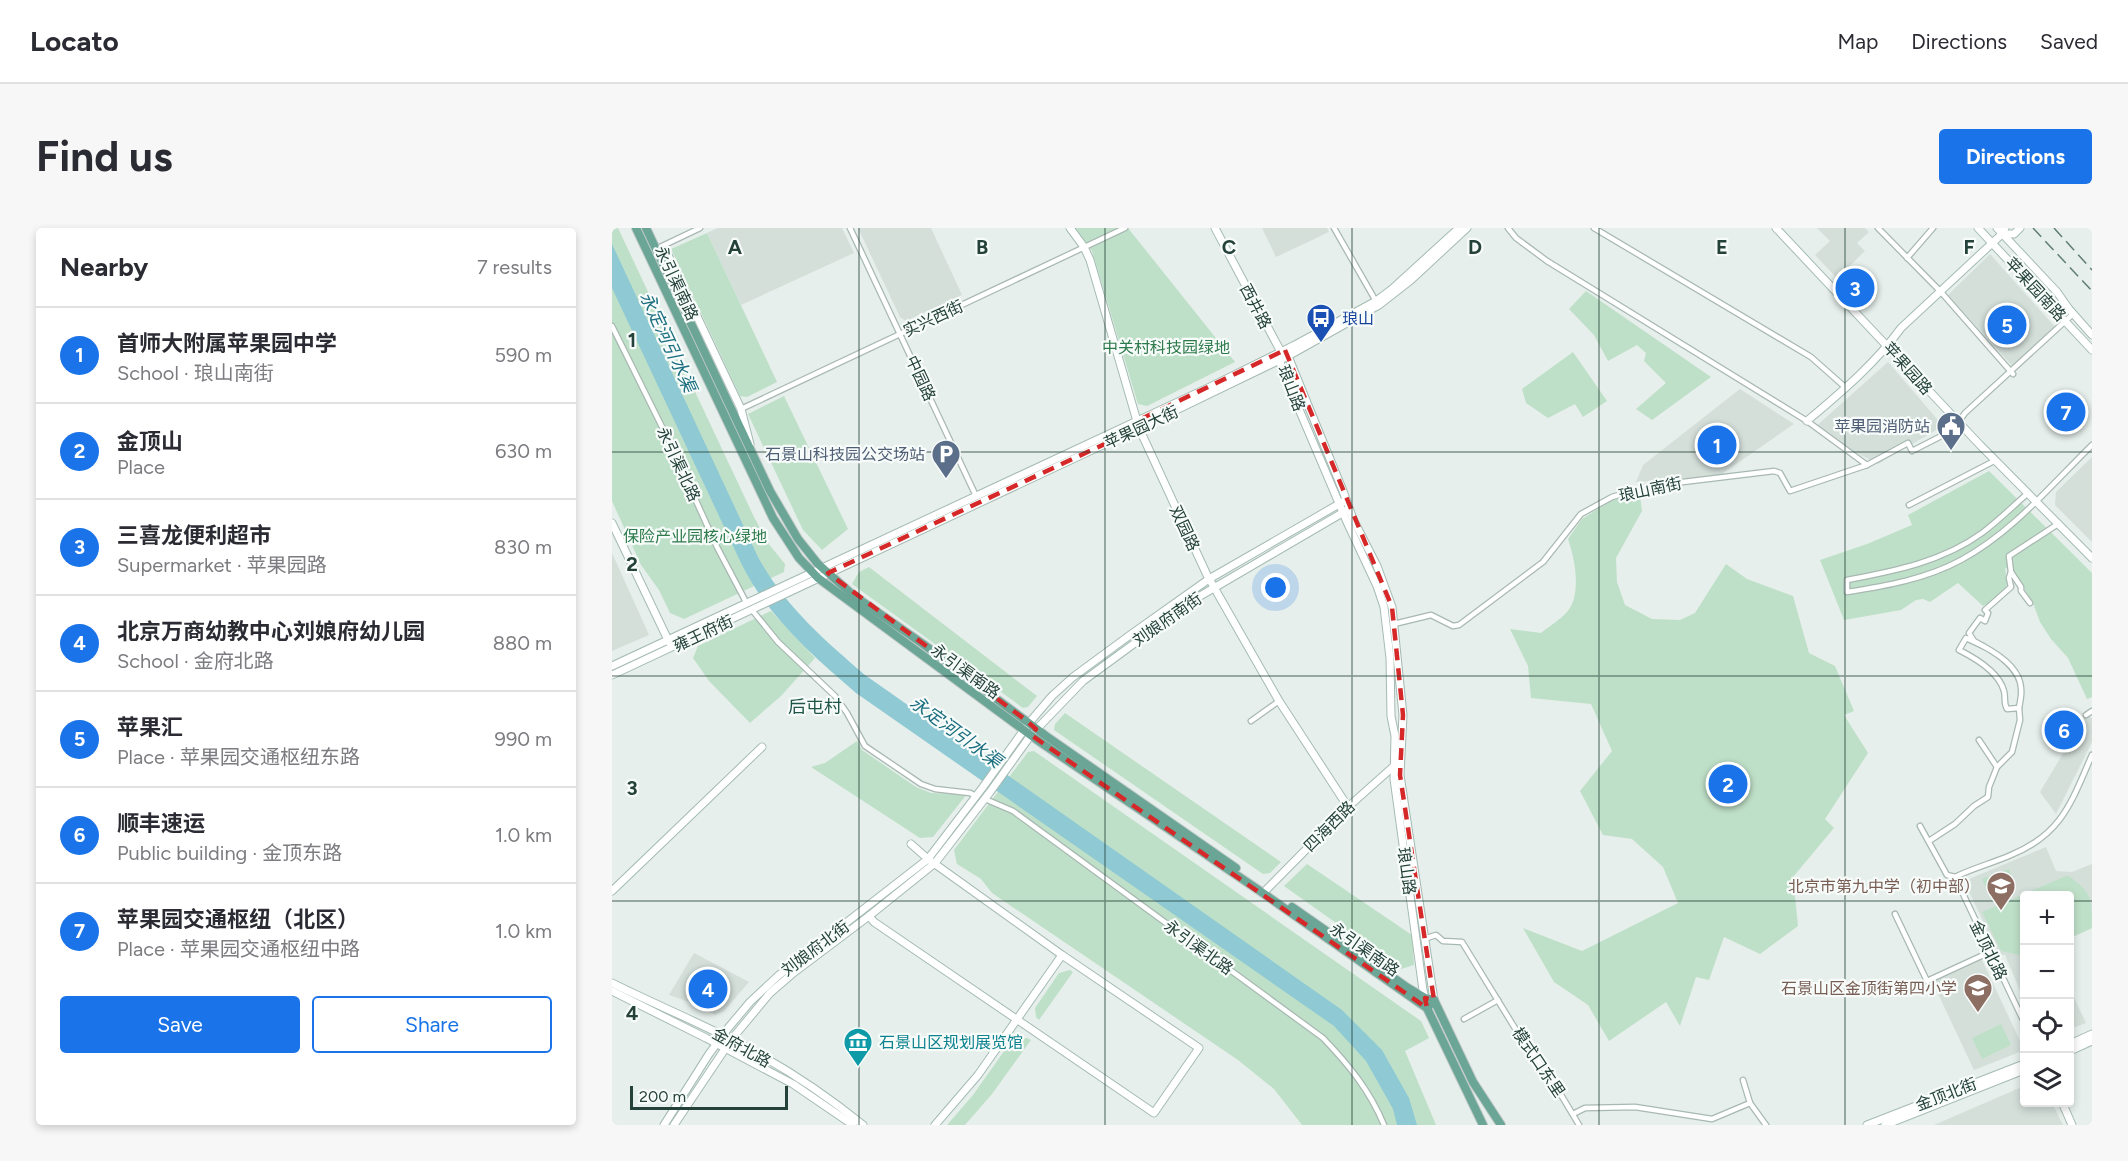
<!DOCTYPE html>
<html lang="en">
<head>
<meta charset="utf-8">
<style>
	:root { --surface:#fff; --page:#f7f7f7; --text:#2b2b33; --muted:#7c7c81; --line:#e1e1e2; --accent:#1a73e8 }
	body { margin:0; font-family:Figtree,"Noto Sans SC",sans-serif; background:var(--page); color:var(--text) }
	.controls { position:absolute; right:18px; bottom:18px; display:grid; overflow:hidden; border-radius:6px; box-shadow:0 3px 9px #0003 }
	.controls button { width:54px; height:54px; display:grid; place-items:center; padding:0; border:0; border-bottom:2px solid var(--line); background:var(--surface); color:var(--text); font:30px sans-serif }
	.scale { position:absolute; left:18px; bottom:15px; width:158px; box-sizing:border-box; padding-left:6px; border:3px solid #24423a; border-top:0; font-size:16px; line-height:21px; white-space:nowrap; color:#24423a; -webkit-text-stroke:4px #f7fbf9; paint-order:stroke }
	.you { position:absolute; left:664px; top:360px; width:21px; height:21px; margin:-15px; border:4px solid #fff; border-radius:50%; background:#1a73e8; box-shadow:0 0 0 9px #1a73e833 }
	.badge { display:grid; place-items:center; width:39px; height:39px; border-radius:50%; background:var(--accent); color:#fff; font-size:20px; font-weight:700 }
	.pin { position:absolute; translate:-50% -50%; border:3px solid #fff; box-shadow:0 2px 6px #0006 }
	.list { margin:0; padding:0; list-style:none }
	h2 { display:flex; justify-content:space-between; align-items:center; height:78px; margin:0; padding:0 24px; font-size:26px }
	h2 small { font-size:20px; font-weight:400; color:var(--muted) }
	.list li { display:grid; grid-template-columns:39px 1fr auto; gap:18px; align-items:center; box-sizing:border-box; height:96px; padding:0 24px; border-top:2px solid var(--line) }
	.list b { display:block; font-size:22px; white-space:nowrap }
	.list p { margin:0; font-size:20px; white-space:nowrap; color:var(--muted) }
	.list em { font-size:20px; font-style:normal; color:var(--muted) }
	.actions { display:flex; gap:12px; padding:18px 24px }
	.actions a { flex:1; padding:14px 0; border:2px solid var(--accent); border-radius:6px; text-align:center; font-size:21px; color:var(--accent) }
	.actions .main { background:var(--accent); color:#fff }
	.icon { flex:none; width:33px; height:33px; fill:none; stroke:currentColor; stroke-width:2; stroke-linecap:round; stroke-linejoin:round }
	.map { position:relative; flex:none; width:1480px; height:897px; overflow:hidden; border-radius:6px }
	header { display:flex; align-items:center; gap:36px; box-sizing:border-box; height:84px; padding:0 30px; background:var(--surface); border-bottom:2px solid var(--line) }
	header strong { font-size:28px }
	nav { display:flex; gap:33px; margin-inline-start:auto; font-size:21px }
	.intro { display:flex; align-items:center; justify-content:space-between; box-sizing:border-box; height:144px; padding:0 36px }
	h1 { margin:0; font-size:42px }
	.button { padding:15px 27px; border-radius:6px; background:var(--accent); color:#fff; font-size:21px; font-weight:700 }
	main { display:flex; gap:36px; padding:0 36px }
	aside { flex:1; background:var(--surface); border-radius:6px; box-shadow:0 3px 9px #0003 }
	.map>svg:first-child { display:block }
	.built { fill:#d4dfda }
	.green { fill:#bfe0c8 }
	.water { fill:#8ec9d4 }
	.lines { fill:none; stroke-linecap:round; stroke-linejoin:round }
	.street-casing { stroke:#a8b8b2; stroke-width:7 }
	.secondary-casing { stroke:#a4bbb3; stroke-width:9 }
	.primary-casing { stroke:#c2cac8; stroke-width:10 }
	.street { stroke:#fff; stroke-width:4.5 }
	.secondary { stroke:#fff; stroke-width:7 }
	.primary { stroke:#6aa596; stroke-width:8 }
	.rail { stroke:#5f7d75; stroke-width:1.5; stroke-dasharray:12 6; stroke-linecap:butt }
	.marked { fill:none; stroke:#d62828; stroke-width:4.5; stroke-dasharray:12 8; stroke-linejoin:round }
	.grid { fill:none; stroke:#24423a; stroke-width:1.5; stroke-opacity:0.55 }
	.labels { text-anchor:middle; stroke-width:4.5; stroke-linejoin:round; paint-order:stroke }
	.street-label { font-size:16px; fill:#24423a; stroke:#f7fbf9 }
	.transit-label { font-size:16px; fill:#164399; stroke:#f7fbf9; text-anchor:start }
	.park-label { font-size:16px; fill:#2d7a4b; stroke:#f7fbf9 }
	.service-label { font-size:16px; fill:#4e5e75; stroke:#f7fbf9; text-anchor:end }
	.education-label { font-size:16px; fill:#785e54; stroke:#f7fbf9; text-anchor:end }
	.culture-label { font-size:16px; fill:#0d838f; stroke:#f7fbf9; text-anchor:start }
	.water-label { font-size:18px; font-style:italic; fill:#1c6f80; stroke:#f7fbf9 }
	.neighbourhood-label { font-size:18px; fill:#1f5548; stroke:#f7fbf9 }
	.grid-label { font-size:20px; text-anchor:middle; font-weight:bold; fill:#24423a; stroke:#f7fbf9; stroke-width:4.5; stroke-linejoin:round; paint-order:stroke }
</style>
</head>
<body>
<header>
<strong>Locato</strong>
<nav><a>Map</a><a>Directions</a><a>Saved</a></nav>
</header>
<div class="intro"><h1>Find us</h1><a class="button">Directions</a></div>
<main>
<aside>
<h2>Nearby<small>7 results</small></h2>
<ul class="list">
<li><span class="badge">1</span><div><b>首师大附属苹果园中学</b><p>School · 琅山南街</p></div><em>590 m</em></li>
<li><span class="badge">2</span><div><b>金顶山</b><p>Place</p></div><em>630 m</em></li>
<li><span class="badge">3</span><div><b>三喜龙便利超市</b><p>Supermarket · 苹果园路</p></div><em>830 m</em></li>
<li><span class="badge">4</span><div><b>北京万商幼教中心刘娘府幼儿园</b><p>School · 金府北路</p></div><em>880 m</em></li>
<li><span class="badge">5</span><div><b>苹果汇</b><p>Place · 苹果园交通枢纽东路</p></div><em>990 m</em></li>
<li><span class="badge">6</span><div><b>顺丰速运</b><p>Public building · 金顶东路</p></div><em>1.0 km</em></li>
<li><span class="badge">7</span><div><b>苹果园交通枢纽（北区）</b><p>Place · 苹果园交通枢纽中路</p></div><em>1.0 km</em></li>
</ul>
<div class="actions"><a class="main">Save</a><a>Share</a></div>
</aside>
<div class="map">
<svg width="1480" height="897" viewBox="0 0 1480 897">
	<rect width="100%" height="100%" fill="#e6efeb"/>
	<g class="built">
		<polygon points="106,0 230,0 242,25 129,77 95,5"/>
		<polygon points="246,0 319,0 350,67 294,93 288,89"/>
		<polygon points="650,0 715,0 717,4 664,29"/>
		<polygon points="1205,0 1253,0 1257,4 1245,15 1253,23 1225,50 1203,27 1218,13"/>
		<polygon points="1378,26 1443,99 1401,139 1336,67"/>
		<polygon points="1276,134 1331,198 1266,236 1201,201"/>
		<polygon points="1128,161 1182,196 1107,248 1024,254 1031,237"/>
		<polygon points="1480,229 1480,314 1443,277 1444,264"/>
		<polygon points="0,325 37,407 0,423"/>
		<polygon points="1474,487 1480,490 1480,514 1444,586 1428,564"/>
		<polygon points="1434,619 1444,643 1460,644 1480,636 1480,700 1458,710 1458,668 1412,668 1412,772 1393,727 1387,727 1352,653"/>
		<polygon points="82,725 137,754 112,783 103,787 80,775 57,767"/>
		<polygon points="1369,730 1411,819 1410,823 1362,842 1320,753"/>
		<polygon points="1458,761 1474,795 1458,801"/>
		<polygon points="1412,858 1412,874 1440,875 1451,897 1322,897"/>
	</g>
	<g class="green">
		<polygon points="0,0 6,0 142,289 156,315 173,336 172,344 72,391 58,385 47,362 29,337 0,273"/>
		<polygon points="463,0 516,0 623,134 535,178 526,176 480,23"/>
		<polygon points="95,5 165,154 135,169 128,168 59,21"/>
		<polygon points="974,63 1099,149 1040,192 1024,181 1054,155 1032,133 1034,125 1025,117 996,133 982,107 957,81"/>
		<polygon points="961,124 995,173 971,189 963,176 936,190 914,175 910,161"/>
		<polygon points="172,168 236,301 210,322 191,302 136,186"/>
		<path d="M1377 243 1480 345V469L1475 471 1456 430 1439 411 1428 394 1421 375 1398 338 1393 341C1399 365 1390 368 1371 378L1346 355 1318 374 1311 371 1304 372 1289 382 1232 392 1208 332 1255 316 1300 297 1296 287Z"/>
		<path d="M1011 265 1028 268 1030 283 1004 330 1005 354 1013 377 1040 391 1068 392 1083 385 1114 336 1135 351 1181 368 1197 425 1223 438 1242 483 1232 487 1256 525 1213 591 1222 600 1181 649 1186 698 1148 726 1112 709 1097 752 1084 749 1068 798 1054 774 997 813 976 777 942 754 911 700 970 723 1066 675 1051 639 1020 611 991 607 968 563 1000 523 979 476 919 470 916 438 898 401 929 405C937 398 948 392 955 384 970 367 963 331 956 311L970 291Z"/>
		<polygon points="257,339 425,468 416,479 411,480 240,356 247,344"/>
		<polygon points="159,383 203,430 169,468 138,495 97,453 81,430 86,418"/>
		<polygon points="453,485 669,634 658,645 651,646 442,502 443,496"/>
		<polygon points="245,513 250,522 304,559 319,565 355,566 321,609 308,610 199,539 213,535"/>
		<polygon points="422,523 809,793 817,810 793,823 824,897 690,897 662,861 626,832 380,665 369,651 345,636 342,622 416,524"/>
		<polygon points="695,636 800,707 802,737 789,741 672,658"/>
		<polygon points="1397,641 1404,661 1380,672 1370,651"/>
		<path d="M1454 648H1457C1480 666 1480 669 1480 700L1458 710V668H1412V728L1389 723 1370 684Z"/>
		<polygon points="458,742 461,744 427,792 424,789 423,780 447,745"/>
		<polygon points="1389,796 1399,817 1370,831 1360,810"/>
		<polygon points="415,810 419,812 380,866 353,897 335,897 361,867 400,812"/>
	</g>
	<path class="water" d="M0 16 146 329C172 377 212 412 253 447L730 782 770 822 797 870 805 897H785L781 881 754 833 722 798 244 465C200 427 157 390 130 337L0 60Z"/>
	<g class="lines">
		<g class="street-casing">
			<g id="street">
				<polyline points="238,0 364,268"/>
				<polyline points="722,0 765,75"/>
				<polyline points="896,0 904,10 935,33 1195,193 1255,237"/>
				<polyline points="982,0 1199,129 1234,160"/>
				<polyline points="1266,0 1329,64 1401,146"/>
				<polyline points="44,21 88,0"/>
				<polyline points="1295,30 1321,0"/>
				<polyline points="0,98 56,211 105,319 134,374"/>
				<polyline points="129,181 513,0"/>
				<polyline points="1346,195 1353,185 1461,86"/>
				<path d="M1415 266C1400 279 1386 293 1370 305 1330 334 1282 343 1235 352V364C1274 358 1314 351 1349 332 1401 304 1439 257 1480 217"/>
				<polyline points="1297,277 1382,233"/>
				<polyline points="1418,375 1409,363 1409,359 1399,344 1397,328 1446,296"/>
				<polyline points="140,382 166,414 223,468 235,485 253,518 309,556 323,561 358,565 364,568"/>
				<polyline points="782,396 819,387 841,398 847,397 931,334 969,286 1000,269 1038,258 1162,243 1168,245 1178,263 1255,237 1296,215 1300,223 1349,198"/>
				<path d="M1371 418C1386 426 1408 441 1409 460 1410 467 1408 474 1407 480"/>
				<polyline points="1474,487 1480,483"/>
				<polyline points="639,493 667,473"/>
				<path d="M1385 539 1400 524 1408 492 1407 480 1395 481C1391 474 1394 469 1392 463 1387 444 1363 430 1347 422L1354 410 1371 418 1362 413 1357 405 1368 390 1373 393 1376 385 1373 382 1399 359 1397 350 1399 344"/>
				<path d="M373 571 401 583 711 810C737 837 758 863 772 897"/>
				<polyline points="1308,598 1335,647 1343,649"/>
				<polyline points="1317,613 1343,596 1362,578 1376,569 1377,559 1385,539 1367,512"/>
				<path d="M1343 649C1361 640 1381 635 1399 627 1450 606 1459 575 1480 527"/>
				<polyline points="1343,649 1412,794"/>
				<polyline points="1283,686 1315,753 1378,724"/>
				<polyline points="812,711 824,707 831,713 850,714 909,810 939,850 967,897"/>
				<polyline points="852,791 886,772"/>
				<polyline points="1138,875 1154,897"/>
				<polyline points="961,886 973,880 1023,879 1100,891 1138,875 1131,852"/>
			</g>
		</g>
		<g class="secondary-casing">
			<g id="secondary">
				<polyline points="458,0 472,19 478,32 527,200 595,347 667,473 736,579"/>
				<polyline points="603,0 669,124"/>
				<polyline points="1164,0 1368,217 1480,330"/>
				<polyline points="1366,0 1480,122"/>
				<polyline points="1385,0 1445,64 1457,81 1480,107"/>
				<polyline points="1390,6 1402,6 1408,0"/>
				<polyline points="44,21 55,25 129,181 138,216"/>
				<polyline points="672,126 676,128 731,263 741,291 765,338 780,379 791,487 788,547 822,772"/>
				<polyline points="668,130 669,139 735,294 765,358 772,379 778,430 779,488 783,508 782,551 811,762 815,780"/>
				<path d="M1195 193C1228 165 1263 136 1289 100L1390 6 1393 0"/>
				<polyline points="0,295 57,414"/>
				<polyline points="0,438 598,159 681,118 764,73 780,61 847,0"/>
				<polyline points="0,447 527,200 676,128 767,77 799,52 855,0"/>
				<polyline points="655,661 736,579 782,538"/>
				<polyline points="0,663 150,519"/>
				<polyline points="257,688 262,694 542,885 587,820 450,727 316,631 299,616"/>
				<path d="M0 755C36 773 72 788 108 806 158 830 208 862 251 897"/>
				<polyline points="0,763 94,810 181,856 241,897"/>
				<polyline points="1458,816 1480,806"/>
				<polyline points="1458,823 1480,813"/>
				<polyline points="1450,874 1460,897"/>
				<polyline points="52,897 97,826 117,799 138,774 167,747 316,631 371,559 417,495 440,468 461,449 518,407 597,351 734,272"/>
				<polyline points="62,897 119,812 158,765 180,746 257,688 323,635 378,564 419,507 471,453 583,371 737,281"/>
				<polyline points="323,897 366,847 450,727"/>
				<polyline points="1255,897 1412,836"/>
				<polyline points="1273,897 1412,842"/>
			</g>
		</g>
		<g class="primary-casing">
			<g id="primary">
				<polyline points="24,0 161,290 187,330 206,350 428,514 648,663 806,774 815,780 822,772"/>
				<polyline points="34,0 158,263 186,311 206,336 241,367 311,416 434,508 624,640"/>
				<polyline points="680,679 796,760 813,770 822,772"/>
				<polyline points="822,772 861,854 889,897"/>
				<polyline points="815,780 871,897"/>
			</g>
		</g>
		<use href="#street" class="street"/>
		<use href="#secondary" class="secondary"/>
		<use href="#primary" class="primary"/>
		<g class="rail">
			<polyline points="1421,0 1480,63"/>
			<polyline points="1442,0 1480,42"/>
		</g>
	</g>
	<path class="marked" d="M673 122 780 379 791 487 788 547 822 772 813 770 815 780 419 507 424 501 411 490 216 345 527 200 525 193Z"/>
	<path class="grid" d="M247 0V897M493 0V897M740 0V897M987 0V897M1233 0V897M0 224H1480M0 448H1480M0 673H1412M1458 673H1480"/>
	<defs>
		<g id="bus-pin" transform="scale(1.5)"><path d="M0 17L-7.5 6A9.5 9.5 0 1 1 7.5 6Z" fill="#1a4fb4" stroke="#f7fbf9"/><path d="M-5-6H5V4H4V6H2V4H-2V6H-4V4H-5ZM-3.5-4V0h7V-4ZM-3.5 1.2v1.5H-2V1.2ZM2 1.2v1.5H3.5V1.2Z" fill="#fff"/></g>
		<g id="civic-pin" transform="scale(1.5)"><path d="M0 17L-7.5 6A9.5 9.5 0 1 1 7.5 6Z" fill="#5c6f8a" stroke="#f7fbf9"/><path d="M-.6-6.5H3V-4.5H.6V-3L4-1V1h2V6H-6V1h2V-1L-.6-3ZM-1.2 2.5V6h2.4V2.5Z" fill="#fff"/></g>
		<g id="parking-pin" transform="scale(1.5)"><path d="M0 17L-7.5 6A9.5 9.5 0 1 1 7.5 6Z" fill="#5c6f8a" stroke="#f7fbf9"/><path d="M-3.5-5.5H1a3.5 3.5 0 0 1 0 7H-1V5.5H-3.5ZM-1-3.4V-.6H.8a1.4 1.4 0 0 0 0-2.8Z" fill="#fff"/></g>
		<g id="school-pin" transform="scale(1.5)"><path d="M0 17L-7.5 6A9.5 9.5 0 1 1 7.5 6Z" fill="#8d6e63" stroke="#f7fbf9"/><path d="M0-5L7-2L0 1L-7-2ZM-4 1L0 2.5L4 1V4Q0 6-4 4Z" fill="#fff"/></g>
		<g id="museum-pin" transform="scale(1.5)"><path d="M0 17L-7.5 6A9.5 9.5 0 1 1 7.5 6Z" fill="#0f9aa8" stroke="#f7fbf9"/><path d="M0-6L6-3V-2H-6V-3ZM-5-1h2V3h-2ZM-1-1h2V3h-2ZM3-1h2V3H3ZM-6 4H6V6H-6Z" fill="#fff"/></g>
	</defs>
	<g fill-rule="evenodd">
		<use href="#bus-pin" x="709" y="90"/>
		<use href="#civic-pin" x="1339" y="198"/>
		<use href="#parking-pin" x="334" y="226"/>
		<use href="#school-pin" x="1389" y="658"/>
		<use href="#school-pin" x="1366" y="760"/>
		<use href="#museum-pin" x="246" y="814"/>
	</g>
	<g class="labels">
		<g class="street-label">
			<text transform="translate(65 55) rotate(65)" y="6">永引渠南路</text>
			<text transform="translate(1424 61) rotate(47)" y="6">苹果园南路</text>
			<text transform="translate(644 78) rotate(62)" y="6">西井路</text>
			<text transform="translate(321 90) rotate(-25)" y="6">实兴西街</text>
			<text transform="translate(1296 140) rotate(48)" y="6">苹果园路</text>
			<text transform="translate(309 150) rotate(65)" y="6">中园路</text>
			<text transform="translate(680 160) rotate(69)" y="6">琅山路</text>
			<text transform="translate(529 199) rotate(-25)" y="6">苹果园大街</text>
			<text transform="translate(67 236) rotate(65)" y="6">永引渠北路</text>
			<text transform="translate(1038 261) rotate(-12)" y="6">琅山南街</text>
			<text transform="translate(573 300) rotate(65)" y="6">双园路</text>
			<text transform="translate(555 391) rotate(-35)" y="6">刘娘府南街</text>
			<text transform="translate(91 405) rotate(-25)" y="6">雍王府街</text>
			<text transform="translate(354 443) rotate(36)" y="6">永引渠南路</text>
			<text transform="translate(717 598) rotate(-45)" y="6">四海西路</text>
			<text transform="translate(795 643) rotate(82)" y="6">琅山路</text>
			<text transform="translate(587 719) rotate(36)" y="6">永引渠北路</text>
			<text transform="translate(203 720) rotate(-37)" y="6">刘娘府北街</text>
			<text transform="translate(753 721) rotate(35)" y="6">永引渠南路</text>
			<text transform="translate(1377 722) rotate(64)" y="6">金顶北路</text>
			<text transform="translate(130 819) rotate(29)" y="6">金府北路</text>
			<text transform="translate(927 834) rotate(56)" y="6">模式口东里</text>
			<text transform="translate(1334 866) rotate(-21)" y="6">金顶北街</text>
		</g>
		<g class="transit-label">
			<text x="730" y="96">琅山</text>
		</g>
		<g class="park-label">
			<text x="554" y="125">中关村科技园绿地</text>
			<text x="83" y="314">保险产业园核心绿地</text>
		</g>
		<g class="service-label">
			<text x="1318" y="204">苹果园消防站</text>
			<text x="313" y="232">石景山科技园公交场站</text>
		</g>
		<g class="education-label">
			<text x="1368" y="664">北京市第九中学（初中部）</text>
			<text x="1345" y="766">石景山区金顶街第四小学</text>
		</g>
		<g class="culture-label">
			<text x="267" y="820">石景山区规划展览馆</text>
		</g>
		<g class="water-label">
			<text transform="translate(56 114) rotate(65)" y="6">永定河引水渠</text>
			<text transform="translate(344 504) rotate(36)" y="6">永定河引水渠</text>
		</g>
		<g class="neighbourhood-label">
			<text x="203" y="485">后屯村</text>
		</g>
	</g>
	<g class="grid-label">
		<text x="123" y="26">A</text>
		<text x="370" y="26">B</text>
		<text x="617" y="26">C</text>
		<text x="863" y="26">D</text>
		<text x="1110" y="26">E</text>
		<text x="1357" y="26">F</text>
		<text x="20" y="119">1</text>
		<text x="20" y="343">2</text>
		<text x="20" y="567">3</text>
		<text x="20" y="792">4</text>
	</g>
</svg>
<div class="controls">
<button>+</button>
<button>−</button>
<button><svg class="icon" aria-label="locate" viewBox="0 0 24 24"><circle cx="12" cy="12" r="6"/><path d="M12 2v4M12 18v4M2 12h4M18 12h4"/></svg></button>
<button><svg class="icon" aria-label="layers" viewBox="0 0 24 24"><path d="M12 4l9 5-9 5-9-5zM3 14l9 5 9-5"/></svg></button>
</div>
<div class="scale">200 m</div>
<div class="you"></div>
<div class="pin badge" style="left:1105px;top:217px">1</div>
<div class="pin badge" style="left:1116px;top:556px">2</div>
<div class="pin badge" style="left:1243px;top:60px">3</div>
<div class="pin badge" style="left:96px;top:761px">4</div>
<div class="pin badge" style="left:1395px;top:97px">5</div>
<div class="pin badge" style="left:1452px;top:502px">6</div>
<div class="pin badge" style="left:1454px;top:184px">7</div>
</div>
</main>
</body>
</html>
